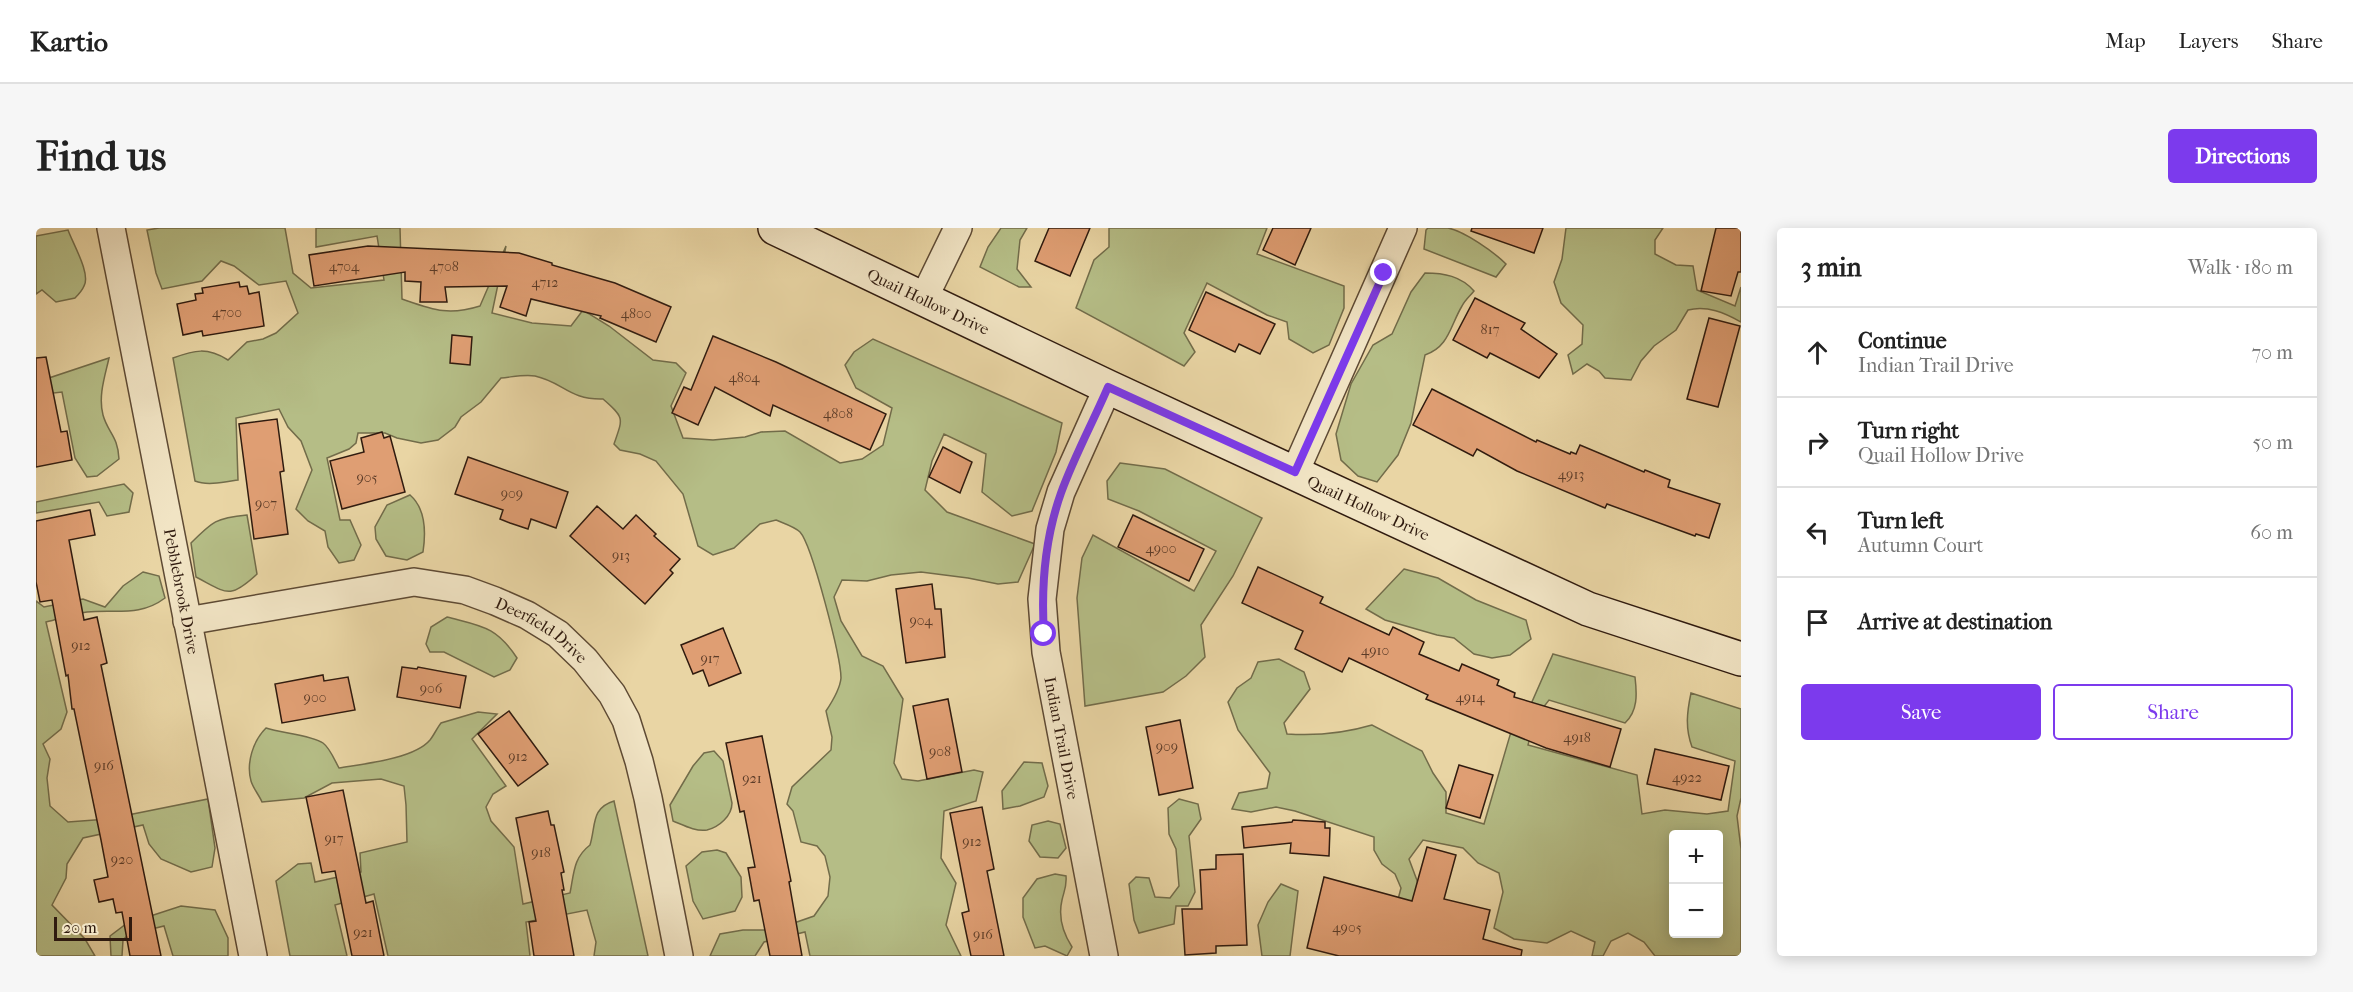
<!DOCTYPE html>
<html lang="en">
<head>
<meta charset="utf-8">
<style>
	:root { --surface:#fff; --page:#f6f6f6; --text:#222; --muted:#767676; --line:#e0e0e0; --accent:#7c3aed }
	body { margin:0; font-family:"IM FELL French Canon",serif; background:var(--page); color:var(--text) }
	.controls { position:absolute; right:18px; bottom:18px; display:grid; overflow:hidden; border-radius:6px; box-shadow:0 3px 15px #0003 }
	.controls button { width:54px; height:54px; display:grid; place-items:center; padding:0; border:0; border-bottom:2px solid var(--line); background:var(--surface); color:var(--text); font:30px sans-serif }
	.scale { position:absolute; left:18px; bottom:15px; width:78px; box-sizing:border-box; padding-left:6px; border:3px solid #301b0f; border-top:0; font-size:16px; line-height:21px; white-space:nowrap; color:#301b0f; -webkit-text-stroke:4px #f1e4c4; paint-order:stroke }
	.stop { position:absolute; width:18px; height:18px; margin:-14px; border:4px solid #7c3aed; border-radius:50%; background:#fff }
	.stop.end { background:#7c3aed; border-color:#fff; box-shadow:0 2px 6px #0008 }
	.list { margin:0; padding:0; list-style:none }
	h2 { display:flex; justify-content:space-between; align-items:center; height:78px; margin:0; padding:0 24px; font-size:26px }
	h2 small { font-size:20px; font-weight:400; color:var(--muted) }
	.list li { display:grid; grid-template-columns:39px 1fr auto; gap:18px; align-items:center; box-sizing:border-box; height:90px; padding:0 24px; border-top:2px solid var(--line) }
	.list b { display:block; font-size:22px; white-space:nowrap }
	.list p { margin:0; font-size:20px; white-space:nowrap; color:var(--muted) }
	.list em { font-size:20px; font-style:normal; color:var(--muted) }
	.actions { display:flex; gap:12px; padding:18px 24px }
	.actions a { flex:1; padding:14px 0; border:2px solid var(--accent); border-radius:6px; text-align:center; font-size:21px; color:var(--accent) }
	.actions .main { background:var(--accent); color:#fff }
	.icon { flex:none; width:33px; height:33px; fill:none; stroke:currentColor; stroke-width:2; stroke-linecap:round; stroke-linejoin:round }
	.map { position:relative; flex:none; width:1705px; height:728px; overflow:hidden; border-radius:6px }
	header { display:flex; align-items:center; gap:36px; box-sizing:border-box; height:84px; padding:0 30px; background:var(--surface); border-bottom:2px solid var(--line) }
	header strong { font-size:28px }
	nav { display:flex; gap:33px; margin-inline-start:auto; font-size:21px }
	.intro { display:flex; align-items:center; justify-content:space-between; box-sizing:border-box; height:144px; padding:0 36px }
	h1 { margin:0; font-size:42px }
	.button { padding:15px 27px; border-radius:6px; background:var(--accent); color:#fff; font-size:21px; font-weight:700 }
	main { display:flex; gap:36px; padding:0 36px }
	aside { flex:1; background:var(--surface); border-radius:6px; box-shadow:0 3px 15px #0003 }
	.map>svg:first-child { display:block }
	.green { fill:#b5bd86; stroke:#726c4a; stroke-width:1.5; fill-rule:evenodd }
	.building { fill:#df9e73; stroke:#301b0f; stroke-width:1.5 }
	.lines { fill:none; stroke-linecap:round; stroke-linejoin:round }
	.street-casing { stroke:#5e4a34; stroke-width:30 }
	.secondary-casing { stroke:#301b0f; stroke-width:36 }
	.street { stroke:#f1e4c4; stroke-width:27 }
	.secondary { stroke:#f1e4c4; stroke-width:33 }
	.route { stroke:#7c3aed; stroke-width:8 }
	.labels { text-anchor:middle; stroke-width:4.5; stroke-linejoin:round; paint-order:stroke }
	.number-label { font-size:14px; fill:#5c3c28 }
	.street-label { font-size:16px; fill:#301b0f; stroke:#f1e4c4 }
</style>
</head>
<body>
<header>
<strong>Kartio</strong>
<nav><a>Map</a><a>Layers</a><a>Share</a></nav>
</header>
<div class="intro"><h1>Find us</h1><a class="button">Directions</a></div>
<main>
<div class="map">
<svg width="1705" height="728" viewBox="0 0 1705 728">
	<rect width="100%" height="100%" fill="#e9d5a4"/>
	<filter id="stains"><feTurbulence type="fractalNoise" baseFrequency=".00333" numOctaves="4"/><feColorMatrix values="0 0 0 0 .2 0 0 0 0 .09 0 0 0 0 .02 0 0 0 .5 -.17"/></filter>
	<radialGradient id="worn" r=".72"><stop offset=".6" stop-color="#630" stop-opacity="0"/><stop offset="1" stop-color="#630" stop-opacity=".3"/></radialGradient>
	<g class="green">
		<path d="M123 0H249L257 45 275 60 348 52 341 8 280 19V0H364L366 71C398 82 412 88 444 78L470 18 456 85 496 95 535 98 547 82 573 98 617 132 640 135 650 145 635 178 647 210 677 212 709 209 725 204 749 203 804 235 826 231 847 217 856 180 820 160 809 137 818 124 837 111 1026 195 1020 224 996 283 976 288 946 264 950 226 908 206 896 233 889 262 911 284 999 316 982 354 962 356 932 350 885 344 855 347 831 353 806 352 798 369 805 393 826 428 847 438 867 471 858 535 866 551 882 553 938 542 947 544 940 573 908 583 905 630 920 655 910 697 925 728H774L769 704 728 714 719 728H674L684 706 707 702H738L778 688 792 668 794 649 789 628 781 618 765 614 757 583 751 576 756 559 795 522 796 509 790 483C796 474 804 461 805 450 805 430 776 317 764 304 759 299 747 295 740 292L724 296 698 320 677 327 662 318 647 266 620 233 604 226 584 222 578 216C587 190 589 190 567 171 533 172 527 154 499 148 489 146 476 149 465 150L445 174 425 189 419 199 402 212 385 215 361 210 349 205H322L320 215 313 221 291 230 304 292H314L325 317 318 332 303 335 292 319 289 303 272 293 260 281 276 242 265 213 252 199 243 181 200 190 202 252C189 254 171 258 159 253L137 130C159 122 171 119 192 132L211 114 227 111 240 105 262 85 250 53 223 57 198 38 185 33 166 53 126 61 120 45 111 2Z"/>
		<polygon points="965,0 991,0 984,12 981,41 995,59 983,59 944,39 952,19"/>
		<polygon points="1073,0 1231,0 1221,26 1308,58 1308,80 1293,117 1277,125 1253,111 1251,94 1231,87 1171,55 1148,105 1159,124 1148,138 1040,80 1058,32 1073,19"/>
		<path d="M1392 0C1398 0 1406 0 1412 0 1428 3 1458 24 1470 36L1460 49 1388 21 1390 2Z"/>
		<path d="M1530 0H1627L1619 12V26L1640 37 1657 38 1661 62 1699 78 1705 59V94C1689 85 1671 77 1652 82L1640 102 1618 118 1605 133 1595 152 1569 150 1563 143 1551 136 1537 146 1532 127 1546 116 1547 97 1525 75 1518 54 1526 31Z"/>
		<path d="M32 2C37 16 55 46 48 58 46 63 42 67 39 70L20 74 6 62 0 66V8Z"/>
		<path d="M1389 45C1408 45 1425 48 1438 63 1434 68 1429 72 1426 78 1414 98 1413 119 1389 127L1375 195 1362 227 1341 254 1322 248 1305 232 1300 206 1315 156 1337 117 1356 106 1375 64Z"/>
		<path d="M73 130C69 148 62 168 67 187 72 205 82 208 83 231L61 248 51 249 39 230 26 164 0 167 10 151Z"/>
		<polygon points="1084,235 1129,241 1226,290 1197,348 1165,397 1169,429 1150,448 1127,464 1049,478 1041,370 1046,330 1057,307 1158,363 1180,323 1103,283 1072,271 1071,253"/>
		<polygon points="88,256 97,265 93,284 71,288 63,274 0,285 0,274"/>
		<path d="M374 267C389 280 390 304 387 324L371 332 350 328 340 311 339 299 351 277Z"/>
		<path d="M211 287 221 346C193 372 191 365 160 349L155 315C177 293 180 290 211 287Z"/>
		<polygon points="1368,341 1402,350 1440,372 1490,392 1495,411 1474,427 1456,430 1438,426 1418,410 1401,407 1349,392 1330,381"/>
		<path d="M107 344 123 348 129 370C104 389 80 381 51 384 38 386 23 391 10 394L31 484 25 501 7 516 14 531 11 550 14 578 32 594 72 591 172 571 179 620 176 639 155 644 125 631 113 616 107 597 47 610 31 636 30 650 16 677 49 711 59 728H0V373L8 379 47 371 69 379 87 358Z"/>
		<path d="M411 389C445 398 460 398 481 430L474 442 458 449 408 424H394L390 416 395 399Z"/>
		<path d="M1517 426 1599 449C1601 466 1602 483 1589 495L1513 472 1499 490 1492 517 1601 547 1606 586 1629 582 1671 586 1692 583 1699 533 1656 519C1649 500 1651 484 1655 465L1705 481V570L1701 588 1705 621V728H1619L1608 714 1592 705 1575 713 1567 728H1556L1559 714 1535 703 1511 715 1478 711 1458 700 1467 664 1463 645 1442 635 1427 620 1387 612 1373 631 1382 655 1381 675 1347 728 1365 660 1359 646 1346 636 1338 622V609L1259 583 1240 579 1215 584 1196 581 1203 565 1231 560 1234 545 1202 502 1192 474 1201 460 1215 450 1222 434 1243 431 1268 444 1274 461 1248 495 1251 506C1280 508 1309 505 1336 497L1386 523 1397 545 1410 564V585L1448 596 1477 497 1495 476ZM1638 606H1682V706H1638Z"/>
		<path d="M442 484 461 486 436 511 470 558 457 566 450 579 455 593 478 619 487 676 534 665C538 646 537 630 554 617 560 597 555 580 578 573L612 728H558L560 714 551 682 490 694 494 728H352L338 666 299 677 311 728H254L240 653 262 636 275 635 279 654 325 644 324 625 371 614 370 577 368 558 345 551 296 555 268 570 226 574C223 567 217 560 215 553 210 535 217 513 230 500 245 505 276 507 287 515 294 520 299 533 303 540 327 536 378 531 394 512 398 507 401 500 405 495Z"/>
		<path d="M678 523 687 533 696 575C696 588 683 599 671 602 660 604 647 597 637 593L634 577 657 538 668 525Z"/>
		<polygon points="988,534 1006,535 1012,558 1008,569 984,578 967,581 966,563"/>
		<polygon points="1143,571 1162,576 1165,591 1153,608 1159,664 1152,678 1140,678 1138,696 1103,705 1098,692 1093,656 1100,649 1113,650 1119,669 1134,670 1143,658 1140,621 1133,606 1132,580"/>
		<polygon points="1012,593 1024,596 1030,620 1022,630 1004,629 993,613 996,597"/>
		<polygon points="681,622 690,625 705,649 706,669 699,683 667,691 657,673 650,638 666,624"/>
		<path d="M1019 646 1030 648C1031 658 1028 663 1026 672 1022 689 1027 705 1036 719L1031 728 1009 718 999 720 987 689V670L1001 651Z"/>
		<polygon points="1245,656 1262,663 1254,728 1226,728 1222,697 1232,674"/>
		<polygon points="145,678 179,682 192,710 192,728 137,728 128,698 92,707 87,712 86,728 75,728 74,708 90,696"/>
	</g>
	<g class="building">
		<polygon points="1013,0 1054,0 1034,48 999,33"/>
		<polygon points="1237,0 1275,0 1259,37 1227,22"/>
		<polygon points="1436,0 1507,0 1498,25 1435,3"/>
		<polygon points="1680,0 1705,0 1705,44 1702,44 1695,68 1665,63"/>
		<polygon points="332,18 483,25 516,35 516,37 579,55 635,79 620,114 564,90 565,88 495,71 490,88 464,79 471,58 409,59 411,74 384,74 385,54 369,53 369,44 278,58 273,27"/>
		<polygon points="203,54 204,59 211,58 213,66 223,64 228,98 167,108 166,103 147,107 141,76 160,72 159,66 167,65 166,60"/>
		<polygon points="1170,64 1239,96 1224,126 1203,116 1199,124 1153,102"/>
		<polygon points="1439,70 1489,95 1485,101 1521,126 1503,150 1454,125 1451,130 1417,112"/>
		<polygon points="1673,90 1704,98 1682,179 1651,171"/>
		<polygon points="416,107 436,109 434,137 414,135"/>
		<polygon points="677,108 740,134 850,186 834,222 737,177 734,188 679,159 662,197 636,185 648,159 655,162"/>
		<polygon points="10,129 25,204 31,203 36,232 0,239 0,130"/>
		<polygon points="1396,161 1500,214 1501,212 1534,226 1535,224 1540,226 1544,217 1608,244 1609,242 1634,252 1632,259 1684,276 1673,310 1660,306 1659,308 1571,276 1569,280 1481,243 1441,221 1437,228 1377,197"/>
		<polygon points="241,191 248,243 244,244 252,306 218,311 203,196"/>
		<polygon points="346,204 348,210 354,208 369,264 306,281 294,233 328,224 325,210"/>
		<polygon points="907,219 936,234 924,265 893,249"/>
		<polygon points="432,229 532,264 520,300 495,291 492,301 474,295 464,291 467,282 419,266"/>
		<polygon points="561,278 587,301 600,287 620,306 618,308 644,331 634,342 637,345 609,376 534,308"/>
		<polygon points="54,282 59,307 33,312 48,392 61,389 71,435 65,437 125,728 94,728 86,684 80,685 77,671 63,674 58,652 72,649 65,612 38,481 36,481 32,447 30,448 16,372 4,374 0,354 0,293"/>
		<polygon points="1097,287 1168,321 1153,353 1082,319"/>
		<polygon points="1222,339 1287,369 1284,375 1353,407 1357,399 1388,414 1383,426 1423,443 1426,436 1463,452 1461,457 1479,465 1478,469 1585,501 1574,539 1510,520 1390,471 1392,467 1313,430 1306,444 1259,421 1267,403 1206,375"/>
		<polygon points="896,356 899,381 905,381 909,429 870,435 860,361"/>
		<polygon points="687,400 705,445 673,458 667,442 657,446 645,417"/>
		<polygon points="366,439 381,441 382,439 430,448 424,480 361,469"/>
		<polygon points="287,447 288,453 312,449 319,482 246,495 239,456"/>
		<polygon points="912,471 926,544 891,551 877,478"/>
		<polygon points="473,483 512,536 482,558 442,506"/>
		<polygon points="1144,492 1157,560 1123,567 1110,499"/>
		<polygon points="726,508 755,653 753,654 766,728 734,728 723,672 718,673 712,640 719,639 708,583 704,584 690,515"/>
		<polygon points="1619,521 1693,538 1685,572 1611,556"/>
		<polygon points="1423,537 1457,547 1444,590 1410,580"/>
		<polygon points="307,562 330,675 337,673 348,728 316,728 299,643 286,645 270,569"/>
		<polygon points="946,579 958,641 951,643 968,728 935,728 926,685 933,683 914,585"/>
		<polygon points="512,583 515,597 518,597 528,644 525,645 528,662 526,662 538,728 498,728 493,694 500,693 480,590"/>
		<polygon points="1257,592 1289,594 1289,600 1294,600 1293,628 1254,625 1255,615 1208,620 1206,599 1256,594"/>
		<polygon points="1391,619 1420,627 1408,671 1454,682 1447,711 1486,722 1485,728 1303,728 1271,720 1288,649 1376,673"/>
		<polygon points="1207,626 1211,717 1180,718 1180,725 1149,727 1146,681 1166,681 1164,642 1180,641 1180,627"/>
	</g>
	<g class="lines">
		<g class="street-casing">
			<g id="street">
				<path id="s1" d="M75 0 217 728"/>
				<polyline points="887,72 922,0"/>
				<polyline points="1259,244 1367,0"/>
				<path id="s2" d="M151 393 378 354 429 362 459 373 491 387 522 406 549 432 576 466 590 492 603 533 612 570 643 728"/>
				<polyline points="1068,728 1010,424 1006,371 1014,301 1025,264 1072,159"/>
			</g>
		</g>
		<g class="secondary-casing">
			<g id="secondary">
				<path id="s3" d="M739 0 1072 159 1552 381 1705 431"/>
			</g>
		</g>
		<use href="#street" class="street"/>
		<use href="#secondary" class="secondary"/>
	</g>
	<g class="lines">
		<path class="route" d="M1008 406C1005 359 1009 310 1025 265 1038 229 1057 194 1072 159L1259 244 1348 45"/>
	</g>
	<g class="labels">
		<g class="number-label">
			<text x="308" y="43">4704</text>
			<text x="408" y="43">4708</text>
			<text x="509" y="59">4712</text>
			<text x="191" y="89">4700</text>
			<text x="600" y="90">4800</text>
			<text x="1454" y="106">817</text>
			<text x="708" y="154">4804</text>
			<text x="802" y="190">4808</text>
			<text x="1535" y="251">4913</text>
			<text x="331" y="254">905</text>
			<text x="476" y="270">909</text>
			<text x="230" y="280">907</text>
			<text x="1125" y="325">4900</text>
			<text x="585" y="332">913</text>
			<text x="885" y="397">904</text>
			<text x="45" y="422">912</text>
			<text x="1339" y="427">4910</text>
			<text x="674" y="435">917</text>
			<text x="395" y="465">906</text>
			<text x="279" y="474">900</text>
			<text x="1434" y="474">4914</text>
			<text x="1541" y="514">4918</text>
			<text x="1131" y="523">909</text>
			<text x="904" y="528">908</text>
			<text x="482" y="533">912</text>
			<text x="68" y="542">916</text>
			<text x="1651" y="554">4922</text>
			<text x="716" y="555">921</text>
			<text x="298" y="615">917</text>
			<text x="936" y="618">912</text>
			<text x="505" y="629">918</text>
			<text x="86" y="636">920</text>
			<text x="1311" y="704">4905</text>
			<text x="327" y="709">921</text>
			<text x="947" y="711">916</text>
		</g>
		<g class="street-label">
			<text dy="6" stroke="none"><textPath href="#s3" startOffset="170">Quail Hollow Drive</textPath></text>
			<text dy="6" stroke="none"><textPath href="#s3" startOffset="656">Quail Hollow Drive</textPath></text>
			<text dy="6" stroke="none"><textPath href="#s1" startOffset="370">Pebblebrook Drive</textPath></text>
			<text dy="6" stroke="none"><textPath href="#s2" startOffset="369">Deerfield Drive</textPath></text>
			<text transform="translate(1026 510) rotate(79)" y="6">Indian Trail Drive</text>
		</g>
	</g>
	<rect width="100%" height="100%" filter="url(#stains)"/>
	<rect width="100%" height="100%" fill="url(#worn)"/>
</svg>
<div class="controls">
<button>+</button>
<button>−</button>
</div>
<div class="scale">20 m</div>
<div class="stop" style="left:1008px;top:406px"></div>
<div class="stop end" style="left:1348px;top:45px"></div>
</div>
<aside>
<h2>3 min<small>Walk · 180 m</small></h2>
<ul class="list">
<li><svg class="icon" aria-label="ahead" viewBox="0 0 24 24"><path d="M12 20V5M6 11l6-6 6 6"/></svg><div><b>Continue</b><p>Indian Trail Drive</p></div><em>70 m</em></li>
<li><svg class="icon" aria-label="right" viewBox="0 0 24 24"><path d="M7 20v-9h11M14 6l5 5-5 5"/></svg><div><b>Turn right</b><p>Quail Hollow Drive</p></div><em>50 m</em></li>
<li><svg class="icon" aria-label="left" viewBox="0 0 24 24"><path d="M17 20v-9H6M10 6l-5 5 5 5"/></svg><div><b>Turn left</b><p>Autumn Court</p></div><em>60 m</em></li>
<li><svg class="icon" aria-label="arrive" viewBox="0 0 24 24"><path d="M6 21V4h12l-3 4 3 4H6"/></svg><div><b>Arrive at destination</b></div></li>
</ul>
<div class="actions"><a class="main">Save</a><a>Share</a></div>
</aside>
</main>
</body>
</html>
